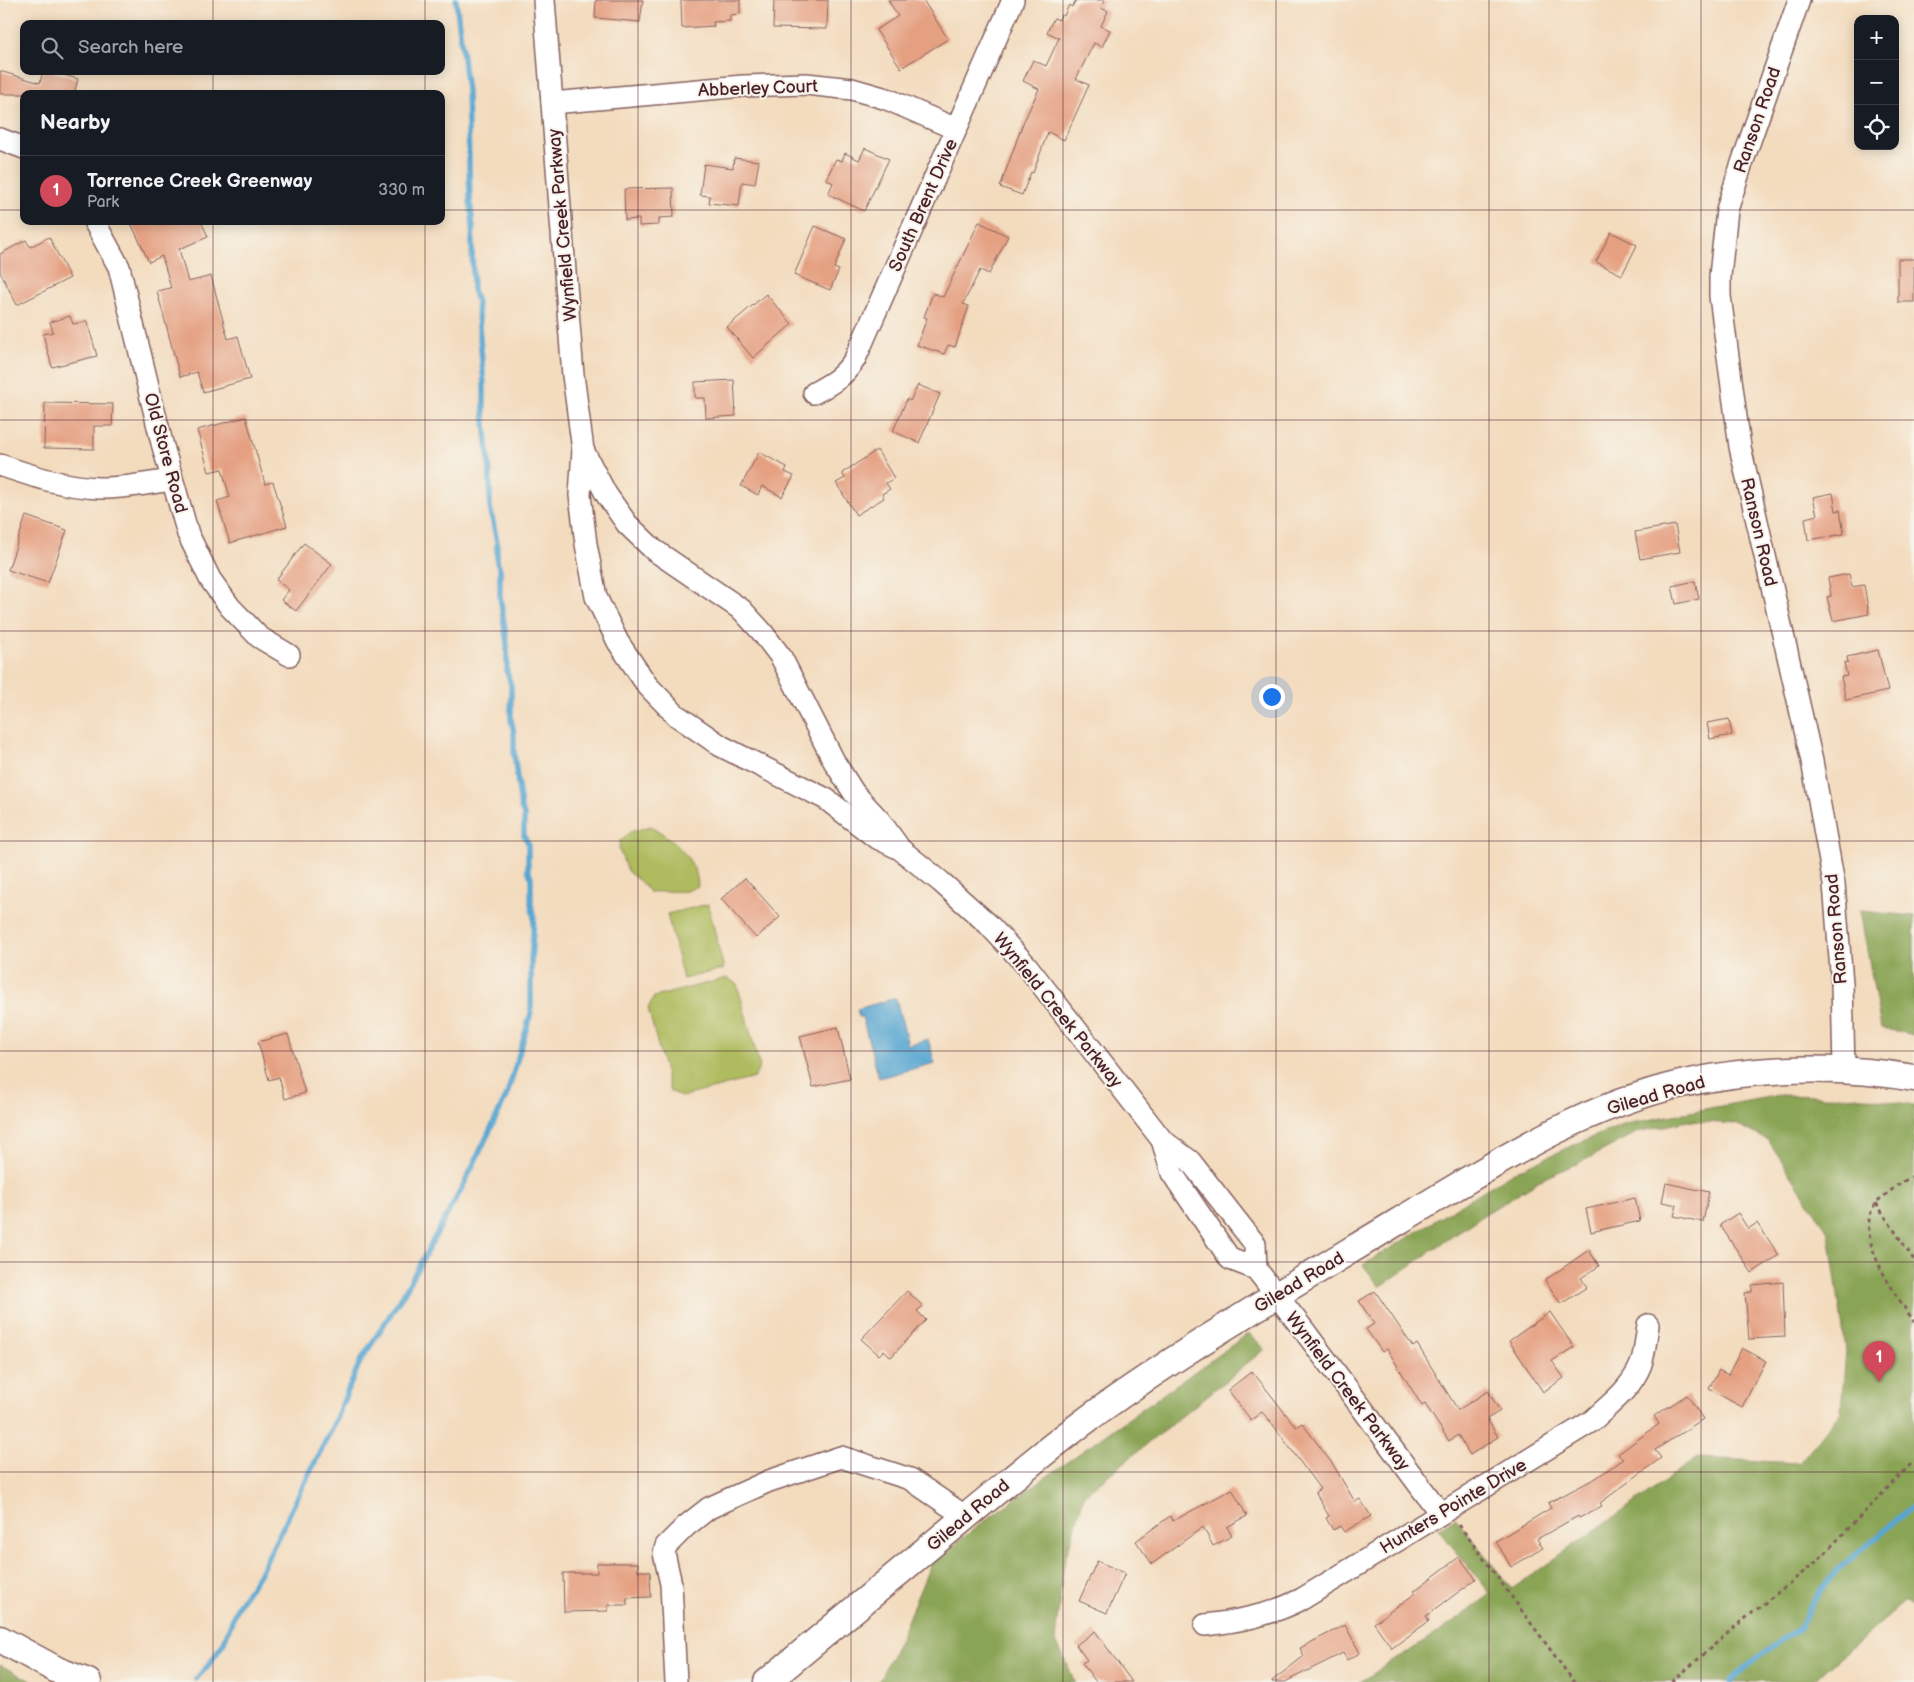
<!DOCTYPE html>
<html lang="en">
<head>
<meta charset="utf-8">
<style>
	:root { --surface:#171b24; --page:#20242c; --text:#f1f3f6; --muted:#9ea1a6; --line:#363941; --accent:#d1495b }
	body { margin:0; font-family:"Balsamiq Sans",sans-serif; background:var(--page); color:var(--text) }
	.controls { position:absolute; right:15px; top:15px; display:grid; overflow:hidden; border-radius:10px; box-shadow:0 2px 12px #0003 }
	.controls button { width:45px; height:45px; display:grid; place-items:center; padding:0; border:0; border-bottom:1px solid var(--line); background:var(--surface); color:var(--text); font:25px sans-serif }
	.you { position:absolute; left:1271px; top:696px; width:18px; height:18px; margin:-12px; border:4px solid #fff; border-radius:50%; background:#1a73e8; box-shadow:0 0 0 8px #1a73e833 }
	.badge { display:grid; place-items:center; width:32px; height:32px; border-radius:50%; background:var(--accent); color:#fff; font-size:16px; font-weight:700 }
	.pin { position:absolute; translate:-50% -41px; filter:drop-shadow(0 1px 2px #0008) }
	.pin::after { content:''; position:absolute; top:26px; width:18px; height:15px; background:inherit; clip-path:polygon(0 0,100% 0,50% 100%) }
	.list { margin:0; padding:0; list-style:none }
	h2 { display:flex; justify-content:space-between; align-items:center; height:65px; margin:0; padding:0 20px; font-size:21px }
	h2 small { font-size:16px; font-weight:400; color:var(--muted) }
	.list li { display:grid; grid-template-columns:32px 1fr auto; gap:15px; align-items:center; box-sizing:border-box; height:70px; padding:0 20px; border-top:1px solid var(--line) }
	.list b { display:block; font-size:19px; white-space:nowrap }
	.list p { margin:0; font-size:16px; white-space:nowrap; color:var(--muted) }
	.list em { font-size:16px; font-style:normal; color:var(--muted) }
	.icon { flex:none; width:28px; height:28px; fill:none; stroke:currentColor; stroke-width:2; stroke-linecap:round; stroke-linejoin:round }
	.map { position:relative; flex:none; width:1914px; height:1682px; overflow:hidden }
	.search { position:absolute; background:var(--surface); box-shadow:0 2px 12px #0003; left:20px; top:20px; width:425px; height:55px; display:flex; align-items:center; gap:12px; box-sizing:border-box; padding:0 18px; border-radius:10px; color:var(--muted); font-size:19px }
	.panel { position:absolute; background:var(--surface); box-shadow:0 2px 12px #0003; left:20px; top:90px; width:425px; height:135px; border-radius:10px }
	.map>svg:first-child { display:block }
	.green { fill:#aebc5e; stroke:#7c6e44 }
	.forest { fill:#8aa455; stroke:#6a6240 }
	.water { fill:#57a6d1; stroke:#50627e }
	.lines { fill:none; stroke-linecap:round; stroke-linejoin:round }
	.stream { stroke:#57a6d1; stroke-width:5.5 }
	.building { fill:#e5a082 }
	.minor-casing { stroke:#85615e; stroke-width:24 }
	.major-casing { stroke:#85615e; stroke-width:29 }
	.path { stroke:#85615e; stroke-width:3; stroke-dasharray:4 4; stroke-linecap:butt }
	.minor { stroke:#fff; stroke-width:21 }
	.major { stroke:#fff; stroke-width:26 }
	.grid { fill:none; stroke:#4a1f2b; stroke-width:1; stroke-opacity:0.55 }
	.labels { text-anchor:middle; stroke-width:4; stroke-linejoin:round; paint-order:stroke }
	.street-label { font-size:18px; fill:#4a1f2b; stroke:#f7f3e8 }
</style>
</head>
<body>
<div class="map">
<svg width="1914" height="1682" viewBox="0 0 1914 1682">
	<rect width="100%" height="100%" fill="#f7f3e8"/>
	<filter id="ink" filterUnits="userSpaceOnUse"><feTurbulence type="fractalNoise" baseFrequency=".02" numOctaves="2"/><feDisplacementMap in="SourceGraphic" scale="10" xChannelSelector="R" yChannelSelector="G"/><feConvolveMatrix kernelMatrix="1 2 1 2 8 2 1 2 1" color-interpolation-filters="sRGB"/></filter>
	<filter id="wash" filterUnits="userSpaceOnUse"><feTurbulence type="fractalNoise" baseFrequency=".0096" numOctaves="4" result="noise"/><feDisplacementMap in="SourceGraphic" scale="20" xChannelSelector="R" yChannelSelector="G"/><feGaussianBlur stdDeviation="1.12" result="paint"/><feColorMatrix in="noise" values="0 0 0 0 0 0 0 0 0 0 0 0 0 0 0 0 0 1.4 0 .05"/><feComposite in="paint" operator="in"/></filter>
	<g filter="url(#wash)">
		<rect width="100%" height="100%" fill="#f3dbbe"/>
		<g class="green">
			<path d="M651 826C671 838 698 860 698 886L687 891 649 892 641 882 628 872 619 850 620 841 630 832Z"/>
			<polygon points="708,904 724,969 683,979 667,914"/>
			<polygon points="727,978 737,984 760,1067 754,1078 681,1097 670,1091 648,1008 654,997"/>
		</g>
		<g class="forest">
			<polygon points="1860,911 1914,916 1914,1035 1881,1028"/>
			<polygon points="1779,1095 1864,1097 1914,1105 1914,1609 1904,1602 1812,1682 1360,1682 1438,1633 1491,1594 1438,1529 1455,1518 1512,1589 1697,1458 1799,1463 1841,1412 1846,1351 1829,1233 1768,1140 1736,1124 1688,1121 1638,1132 1587,1159 1540,1180 1477,1219 1380,1287 1363,1265 1512,1173 1583,1141 1626,1124"/>
			<polygon points="1249,1333 1265,1349 1085,1494 1064,1562 1055,1639 1075,1682 878,1682 898,1643 932,1561 994,1514"/>
			<polygon points="0,1665 33,1682 0,1682"/>
		</g>
		<polygon class="water" points="896,998 908,1045 928,1039 935,1063 879,1078 862,1017 859,1017 857,1009"/>
		<g class="lines">
			<g class="stream">
				<polyline points="196,1679 211,1662 224,1642 237,1607 260,1573 331,1430 360,1362 404,1293 464,1184 507,1095 531,1013 531,959 534,918 531,904 531,877 528,870 528,843 524,836 524,815 521,808 514,754 514,733 511,719 511,685 507,672 507,644 500,596 500,569 497,562 497,542 490,507 490,473 484,412 484,384 477,302 473,289 472,241 473,227 470,200 467,91 456,0"/>
				<polyline points="1731,1682 1745,1668 1800,1627 1813,1601 1837,1570 1873,1541 1914,1504"/>
			</g>
		</g>
		<g id="blocks">
			<g class="building">
				<polygon points="596,0 643,0 640,22 595,18"/>
				<polygon points="681,0 740,0 740,14 730,15 730,21 713,22 714,26 682,28"/>
				<polygon points="774,0 828,0 827,29 773,28"/>
				<polygon points="888,0 923,0 948,39 901,68 876,30 898,16"/>
				<polygon points="1076,0 1105,0 1101,8 1108,11 1101,26 1110,30 1102,47 1094,43 1076,79 1089,85 1064,140 1048,132 1033,173 1031,172 1022,195 1000,187 1023,123 1039,89 1023,81 1033,60 1046,66 1059,38 1047,32 1054,18 1059,20 1061,15 1064,16 1069,5 1072,7"/>
				<polygon points="0,71 40,83 43,71 50,71 78,79 74,94 0,94"/>
				<polygon points="865,148 889,159 864,211 828,194 833,183 826,179 836,159 842,161 845,153 859,160"/>
				<polygon points="734,158 759,161 755,184 742,182 739,206 709,203 710,196 700,195 704,164 733,168"/>
				<polygon points="673,188 674,217 659,218 659,225 639,226 639,219 625,220 624,189"/>
				<polygon points="130,221 201,221 208,237 179,249 188,282 211,276 228,339 238,336 250,379 203,392 197,372 180,377 157,291 171,288 162,256 149,262"/>
				<polygon points="979,222 1008,236 989,274 980,270 963,304 969,306 955,347 948,345 944,354 917,345 927,318 924,317 933,293 943,297"/>
				<polygon points="815,226 846,239 834,268 839,270 830,290 794,275"/>
				<polygon points="1611,232 1637,245 1622,275 1596,262"/>
				<polygon points="49,237 70,278 17,305 0,272 0,254 26,240 30,247"/>
				<rect x="1898" y="259" width="16" height="43"/>
				<polygon points="766,294 792,324 753,358 727,327"/>
				<polygon points="70,316 73,324 87,321 97,356 52,367 43,334 53,332 50,322"/>
				<polygon points="734,380 736,416 706,418 705,398 695,398 695,382"/>
				<polygon points="918,385 940,394 919,443 893,431 907,399 910,401"/>
				<polygon points="45,403 113,404 112,426 94,426 94,449 44,448"/>
				<polygon points="246,417 265,484 273,482 287,526 230,543 217,501 230,497 222,469 209,472 197,430"/>
				<polygon points="877,450 894,478 886,483 890,489 882,494 884,498 856,515 836,483 845,478 842,473"/>
				<polygon points="759,452 787,467 785,472 794,476 782,497 762,486 758,495 741,486"/>
				<polygon points="1833,493 1836,511 1840,510 1844,534 1808,540 1805,518 1817,515 1813,497"/>
				<polygon points="26,516 67,530 48,583 8,570"/>
				<polygon points="1675,525 1680,552 1640,559 1635,532"/>
				<polygon points="304,543 332,564 296,611 281,600 289,590 276,580"/>
				<polygon points="1849,574 1852,587 1864,585 1869,614 1833,621 1827,597 1831,596 1828,578"/>
				<polygon points="1695,581 1699,599 1676,604 1672,586"/>
				<polygon points="1878,650 1888,691 1846,700 1841,677 1847,676 1844,663 1848,662 1847,657"/>
				<polygon points="1729,719 1732,735 1710,739 1707,723"/>
				<polygon points="745,878 780,917 756,938 721,899"/>
				<polygon points="838,1027 850,1079 813,1087 800,1036"/>
				<polygon points="288,1034 305,1093 285,1099 279,1077 269,1080 258,1042"/>
				<polygon points="1666,1183 1709,1192 1703,1222 1674,1216 1677,1205 1662,1202"/>
				<polygon points="1635,1198 1640,1221 1591,1232 1586,1209"/>
				<polygon points="1738,1213 1748,1229 1757,1223 1779,1255 1752,1273 1720,1225"/>
				<polygon points="1589,1250 1599,1266 1581,1278 1587,1287 1561,1304 1545,1280"/>
				<polygon points="1783,1282 1785,1337 1749,1339 1745,1293 1752,1292 1752,1285"/>
				<polygon points="907,1291 923,1306 917,1311 926,1320 891,1357 884,1350 879,1355 861,1339"/>
				<polygon points="1375,1291 1413,1347 1417,1344 1458,1410 1488,1391 1500,1411 1487,1419 1498,1437 1470,1455 1458,1435 1449,1441 1425,1404 1422,1406 1387,1349 1382,1352 1366,1329 1374,1324 1359,1301"/>
				<polygon points="1550,1312 1574,1347 1552,1361 1564,1378 1543,1392 1509,1341"/>
				<polygon points="1742,1348 1766,1361 1742,1407 1709,1389 1719,1370 1728,1375"/>
				<polygon points="1252,1371 1296,1427 1302,1423 1334,1466 1355,1502 1360,1499 1371,1516 1344,1532 1340,1526 1333,1530 1326,1518 1329,1516 1315,1492 1320,1489 1271,1422 1262,1412 1251,1420 1228,1390"/>
				<polygon points="1687,1395 1703,1419 1655,1450 1661,1458 1600,1503 1602,1506 1579,1518 1578,1516 1537,1539 1543,1548 1511,1567 1496,1541 1551,1508 1548,1503 1596,1478 1623,1459 1618,1454 1659,1424 1654,1416"/>
				<polygon points="1232,1489 1247,1516 1227,1527 1232,1536 1213,1546 1203,1527 1152,1564 1136,1541 1170,1516 1173,1521"/>
				<polygon points="1459,1557 1476,1579 1426,1616 1429,1621 1392,1648 1374,1623 1416,1593 1414,1591"/>
				<polygon points="1097,1561 1125,1573 1107,1613 1079,1601"/>
				<polygon points="597,1563 638,1563 638,1571 650,1571 651,1597 627,1598 627,1605 608,1605 608,1611 564,1612 563,1573 597,1573"/>
				<polygon points="1345,1625 1360,1653 1347,1660 1343,1653 1285,1682 1272,1682 1272,1681 1304,1656 1300,1648"/>
				<polygon points="1095,1631 1132,1682 1096,1682 1082,1663 1087,1660 1076,1645"/>
			</g>
		</g>
	</g>
	<g filter="url(#ink)">
		<use href="#blocks" fill-opacity="0" stroke="#85615e" stroke-width="1"/>
		<g class="lines">
			<g class="minor-casing">
				<g id="minor">
					<polyline points="544,0 573,375 583,450 580,495 586,544 596,597 618,642 647,685 676,715 721,746 826,799 875,837 900,849 941,882 988,924 1027,966 1162,1140 1190,1161 1255,1244 1256,1269"/>
					<polyline points="1799,0 1740,169 1727,210 1720,276 1720,296 1740,447 1812,761 1834,884 1842,983 1844,1071"/>
					<polyline points="552,103 743,86 806,84 852,89 887,99 956,129"/>
					<polyline points="0,139 24,148"/>
					<polyline points="94,221 119,267 162,443 188,534 210,579 230,607 259,637 289,655"/>
					<path d="M814 393C833 383 843 377 855 359L1013 0"/>
					<polyline points="583,450 606,494 627,524 654,550 742,610 762,632 781,657 835,763 854,793 880,821 898,846"/>
					<path d="M0 465C32 476 65 487 99 488 123 489 148 483 172 480"/>
					<polyline points="1162,1140 1172,1173 1230,1259 1256,1269 1303,1329 1440,1513"/>
					<path d="M1205 1625C1240 1621 1271 1615 1302 1599L1592 1421C1610 1404 1632 1388 1641 1364 1645 1352 1646 1338 1648 1325"/>
					<polyline points="676,1682 671,1584 664,1553 666,1546 686,1526 709,1508 769,1481 841,1457 910,1479 966,1517"/>
				</g>
			</g>
			<g class="major-casing">
				<g id="major">
					<polyline points="0,1639 57,1670 88,1682"/>
					<path d="M767 1682C832 1628 897 1574 963 1519 1011 1480 1058 1439 1110 1403 1203 1338 1302 1280 1399 1221 1489 1168 1577 1108 1681 1084 1756 1067 1838 1065 1914 1078"/>
				</g>
			</g>
			<g class="path">
				<path d="M1914 1176C1904 1180 1896 1186 1888 1193 1884 1196 1879 1199 1876 1203 1851 1236 1896 1294 1914 1322"/>
				<polyline points="1876,1203 1914,1260"/>
				<polyline points="1459,1525 1574,1682"/>
				<polyline points="1672,1682 1737,1625 1816,1562 1914,1461"/>
			</g>
			<use href="#minor" class="minor"/>
			<use href="#major" class="major"/>
		</g>
	</g>
	<path class="grid" d="M213 0V24M425 0V24M638 0V1682M851 0V1682M1063 0V1682M1276 0V1682M1489 0V1682M1701 0V1682M213 71V94M425 71V94M0 210H24M441 210H1914M213 221V1682M425 221V1682M0 420H1914M0 631H1914M0 841H1914M0 1051H1914M0 1262H1914M0 1472H1914"/>
	<g class="labels">
		<g class="street-label">
			<text transform="translate(758 88) rotate(-2)" y="6">Abberley Court</text>
			<text transform="translate(1757 120) rotate(-71)" y="6">Ranson Road</text>
			<text transform="translate(923 205) rotate(-66)" y="6">South Brent Drive</text>
			<text transform="translate(562 225) rotate(-95)" y="6">Wynfield Creek Parkway</text>
			<text transform="translate(166 453) rotate(75)" y="6">Old Store Road</text>
			<text transform="translate(1759 532) rotate(77)" y="6">Ranson Road</text>
			<text transform="translate(1836 929) rotate(-95)" y="6">Ranson Road</text>
			<text transform="translate(1058 1010) rotate(51)" y="6">Wynfield Creek Parkway</text>
			<text transform="translate(1656 1095) rotate(-16)" y="6">Gilead Road</text>
			<text transform="translate(1299 1282) rotate(-31)" y="6">Gilead Road</text>
			<text transform="translate(1348 1391) rotate(53)" y="6">Wynfield Creek Parkway</text>
			<text transform="translate(1453 1506) rotate(-31)" y="6">Hunters Pointe Drive</text>
			<text transform="translate(968 1515) rotate(-40)" y="6">Gilead Road</text>
		</g>
	</g>
</svg>
<div class="controls">
<button>+</button>
<button>−</button>
<button><svg class="icon" aria-label="locate" viewBox="0 0 24 24"><circle cx="12" cy="12" r="6"/><path d="M12 2v4M12 18v4M2 12h4M18 12h4"/></svg></button>
</div>
<div class="you"></div>
<div class="pin badge" style="left:1879px;top:1382px">1</div>
<div class="search"><svg class="icon" aria-label="search" viewBox="0 0 24 24"><circle cx="10" cy="10" r="6"/><path d="M15 15l6 6"/></svg>Search here</div>
<section class="panel">
<h2>Nearby<small></small></h2>
<ul class="list">
<li><span class="badge">1</span><div><b>Torrence Creek Greenway</b><p>Park</p></div><em>330 m</em></li>
</ul>
</section>
</div>
</body>
</html>
